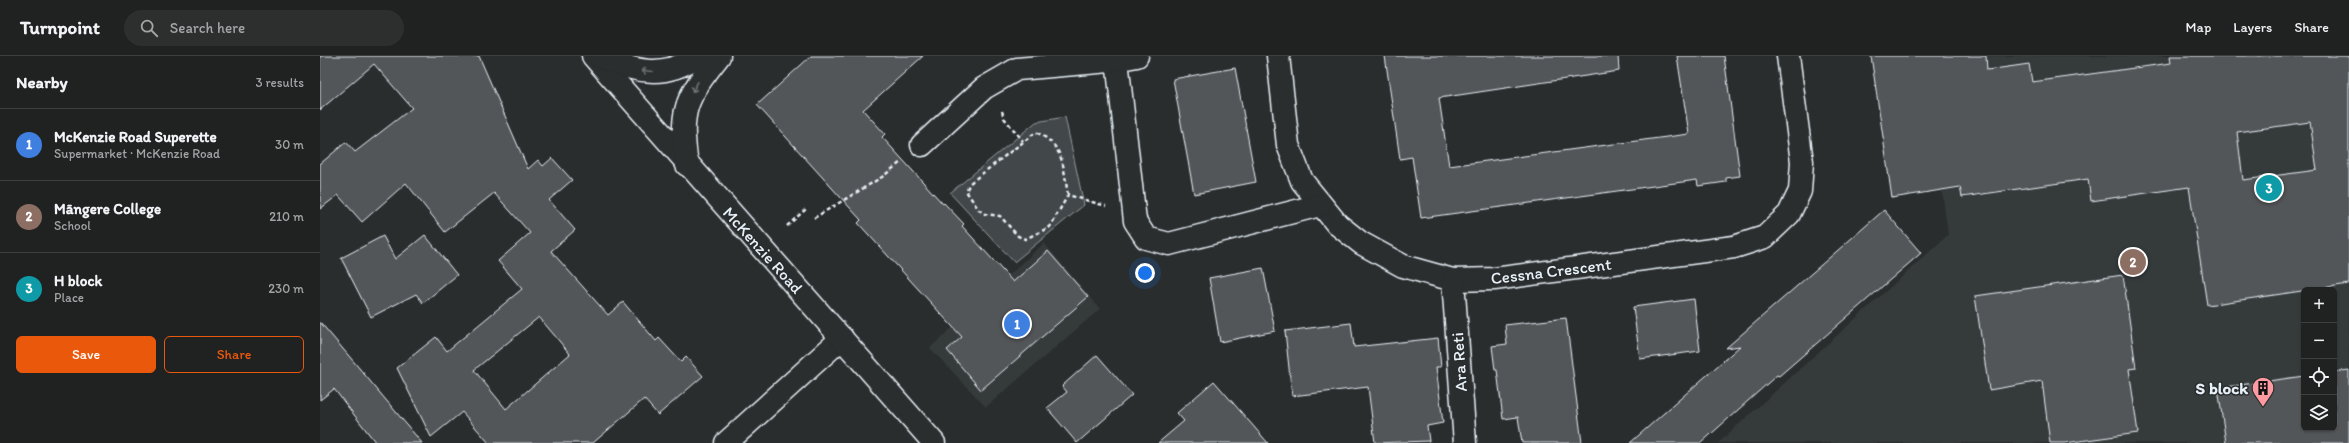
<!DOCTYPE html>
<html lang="en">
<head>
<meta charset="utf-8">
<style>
	:root { --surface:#202222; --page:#2d2f2f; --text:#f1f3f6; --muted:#a2a4a5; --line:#3d3f40; --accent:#ea580c }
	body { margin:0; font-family:Itim,sans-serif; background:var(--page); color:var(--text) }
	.controls { position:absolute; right:12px; bottom:12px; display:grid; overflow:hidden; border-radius:6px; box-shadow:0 1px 3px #0004 }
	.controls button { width:36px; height:36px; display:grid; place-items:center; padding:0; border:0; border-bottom:1px solid var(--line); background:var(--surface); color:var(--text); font:20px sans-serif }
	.you { position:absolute; left:825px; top:217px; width:14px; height:14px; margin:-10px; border:3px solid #fff; border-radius:50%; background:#1a73e8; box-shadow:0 0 0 6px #1a73e833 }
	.badge { display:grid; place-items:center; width:26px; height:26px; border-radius:50%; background:var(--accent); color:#fff; font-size:13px; font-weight:700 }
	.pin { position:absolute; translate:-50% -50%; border:2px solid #fff; box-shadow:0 1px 4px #0006 }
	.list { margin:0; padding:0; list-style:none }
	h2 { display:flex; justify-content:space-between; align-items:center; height:52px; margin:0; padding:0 16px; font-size:17px }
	h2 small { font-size:13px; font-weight:400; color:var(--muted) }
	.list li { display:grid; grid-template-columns:26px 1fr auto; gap:12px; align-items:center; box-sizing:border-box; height:72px; padding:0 16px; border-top:1px solid var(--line) }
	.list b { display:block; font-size:15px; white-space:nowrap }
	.list p { margin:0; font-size:13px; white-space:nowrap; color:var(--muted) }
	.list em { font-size:13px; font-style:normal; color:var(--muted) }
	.actions { display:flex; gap:8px; padding:12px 16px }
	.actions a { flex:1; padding:9px 0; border:1px solid var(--accent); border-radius:6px; text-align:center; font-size:14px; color:var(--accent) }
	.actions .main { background:var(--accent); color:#fff }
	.icon { flex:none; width:22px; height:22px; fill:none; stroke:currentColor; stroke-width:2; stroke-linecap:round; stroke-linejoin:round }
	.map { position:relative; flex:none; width:2029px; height:387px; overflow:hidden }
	header { display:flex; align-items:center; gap:24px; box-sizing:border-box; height:56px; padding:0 20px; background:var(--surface); border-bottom:1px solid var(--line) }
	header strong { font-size:19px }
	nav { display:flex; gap:22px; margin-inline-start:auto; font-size:14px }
	.search { width:280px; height:36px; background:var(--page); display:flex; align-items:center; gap:10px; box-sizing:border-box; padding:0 14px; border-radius:22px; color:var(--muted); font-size:15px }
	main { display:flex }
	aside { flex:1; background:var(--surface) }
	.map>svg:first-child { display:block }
	.built { fill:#363a3b; fill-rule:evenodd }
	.green { fill:#424648; stroke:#959ca0 }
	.building { fill:#535759; stroke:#e8f1f8; fill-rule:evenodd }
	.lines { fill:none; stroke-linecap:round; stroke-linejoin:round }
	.minor-casing { stroke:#e8f1f8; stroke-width:25 }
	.secondary-casing { stroke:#e8f1f8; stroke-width:25 }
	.path { stroke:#e8f1f8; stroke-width:2.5; stroke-dasharray:4 3; stroke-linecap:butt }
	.minor { stroke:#2a2d2e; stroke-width:22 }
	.secondary { stroke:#2a2d2e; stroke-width:22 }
	.oneway { stroke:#6c7275 }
	.labels { text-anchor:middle; stroke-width:3; stroke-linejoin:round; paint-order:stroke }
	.street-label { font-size:17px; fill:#e8f1f8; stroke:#2a2d2e }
	.poi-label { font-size:17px; font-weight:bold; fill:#e8f1f8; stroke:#2a2d2e; text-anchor:end }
</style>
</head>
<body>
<header>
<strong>Turnpoint</strong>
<div class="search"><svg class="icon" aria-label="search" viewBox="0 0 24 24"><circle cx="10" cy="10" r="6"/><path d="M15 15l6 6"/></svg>Search here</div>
<nav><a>Map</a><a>Layers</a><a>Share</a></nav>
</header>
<main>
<aside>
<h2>Nearby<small>3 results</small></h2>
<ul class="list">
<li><span class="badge" style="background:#3f7fe0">1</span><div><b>McKenzie Road Superette</b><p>Supermarket · McKenzie Road</p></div><em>30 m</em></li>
<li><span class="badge" style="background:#8d6e63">2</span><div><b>Māngere College</b><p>School</p></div><em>210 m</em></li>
<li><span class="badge" style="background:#0f9aa8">3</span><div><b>H block</b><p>Place</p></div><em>230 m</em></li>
</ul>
<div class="actions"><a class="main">Save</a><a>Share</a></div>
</aside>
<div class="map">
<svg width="2029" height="387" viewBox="0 0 2029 387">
	<rect width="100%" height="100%" fill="#2a2d2e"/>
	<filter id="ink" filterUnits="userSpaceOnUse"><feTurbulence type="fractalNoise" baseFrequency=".025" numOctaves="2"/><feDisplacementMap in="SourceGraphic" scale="8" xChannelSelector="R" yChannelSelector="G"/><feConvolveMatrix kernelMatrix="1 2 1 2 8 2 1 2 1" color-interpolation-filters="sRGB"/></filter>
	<g filter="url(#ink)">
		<g class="built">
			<path d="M1604 0H2029V387H1398L1628 179ZM1984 234H2014V372H1984Z"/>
			<polygon points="724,187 780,253 666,351 610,292"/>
		</g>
		<polygon class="green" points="745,61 764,149 694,206 630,137 716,66"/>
		<g class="building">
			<path d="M0 0H159L208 113 218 104 223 110 232 102 252 124 229 144 255 174 231 195 288 259 303 246 336 285 339 282 361 306 366 301 383 320 338 359 324 343 273 387H169L142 356 111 381 77 312 116 281 127 295 202 233 178 205 210 177 174 137 125 176 86 127 42 166 18 139 0 153V108L26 86 35 96 92 52 54 8 0 54ZM219 261 250 298 186 353 154 314Z"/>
			<polygon points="491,0 603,0 543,54 565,78 562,81 623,148 624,147 644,168 642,170 693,226 728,195 768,241 661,334 627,294 642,281 538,167 541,164 437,49"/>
			<polygon points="1065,0 1298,0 1299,15 1119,42 1129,110 1369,78 1357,0 1404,0 1420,120 1406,122 1406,126 1378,130 1377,124 1101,162 1092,101 1080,103"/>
			<path d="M1551 0H1666L1667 14 1709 8 1712 26 1851 7 1850 0H2029V228L1887 249 1869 131 1771 145 1768 123 1642 141 1640 131 1572 142ZM1990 66 1997 114 1923 124 1917 76Z"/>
			<polygon points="915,12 936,126 874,138 853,23"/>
			<polygon points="1564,154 1601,197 1459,320 1457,319 1381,387 1310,387 1420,290 1406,292"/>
			<polygon points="105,179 137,219 103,247 96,238 51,261 21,202 63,180 75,203"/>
			<polygon points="943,212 955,275 900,286 889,222"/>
			<polygon points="1803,219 1816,312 1809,313 1818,377 1745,387 1730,387 1722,325 1669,334 1655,240"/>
			<polygon points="1374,243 1380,295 1320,303 1313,251"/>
			<polygon points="1246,262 1262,387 1202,387 1198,361 1183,363 1177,314 1175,314 1172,290 1187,288 1185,269"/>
			<polygon points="0,266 34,306 102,387 56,387 14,333 0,344"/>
			<polygon points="1031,267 1034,291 1118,282 1121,311 1116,311 1123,367 1107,370 1109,385 1055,387 1048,331 972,340 965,275"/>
			<polygon points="777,299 812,339 757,387 727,352 747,336 742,330"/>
			<polygon points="2029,314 2029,387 1906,387 1898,332 1984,320 1984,372 2014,372 2014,316"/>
			<polygon points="894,325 948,387 838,387 864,365 857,357"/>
		</g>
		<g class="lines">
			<g class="minor-casing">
				<g id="minor">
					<polyline points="958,0 968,89 982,125 1017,168 1041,187 1083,210 1133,224 1174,223 1414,191 1445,181 1469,158 1480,135 1482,106 1468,0"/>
					<polyline points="797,4 815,165 826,182 849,188 1000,149"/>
					<polyline points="602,89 664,32 697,13 790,5 817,0"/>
					<polyline points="1133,224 1145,387"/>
					<polyline points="406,387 522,282"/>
				</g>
			</g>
			<g class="secondary-casing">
				<g id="secondary">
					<polyline points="273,0 614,387"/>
					<path d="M277 0C313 14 342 25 377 0"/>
					<path d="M367 109C359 54 365 43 399 0"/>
				</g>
			</g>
			<g class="path">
				<polyline points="682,55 684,62 703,85"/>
				<path d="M748 139C743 111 745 90 716 76L650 127 646 135 659 154 665 158 680 160 698 180 705 183 730 171 748 139 786 150"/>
				<polyline points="494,162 562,121 581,106"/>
				<polyline points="467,170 486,153"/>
			</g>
			<use href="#minor" class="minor"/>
			<use href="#secondary" class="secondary"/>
		</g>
		<defs><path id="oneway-shaft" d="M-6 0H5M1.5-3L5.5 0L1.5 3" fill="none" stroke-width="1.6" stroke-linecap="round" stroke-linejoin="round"/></defs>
		<g class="oneway">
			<use href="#oneway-shaft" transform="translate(327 15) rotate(-175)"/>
			<use href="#oneway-shaft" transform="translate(375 31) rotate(119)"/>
		</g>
	</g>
	<defs>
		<g id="building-pin" transform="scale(1.15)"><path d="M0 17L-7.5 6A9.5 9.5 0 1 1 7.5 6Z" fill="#ff9aa2" stroke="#2a2d2e"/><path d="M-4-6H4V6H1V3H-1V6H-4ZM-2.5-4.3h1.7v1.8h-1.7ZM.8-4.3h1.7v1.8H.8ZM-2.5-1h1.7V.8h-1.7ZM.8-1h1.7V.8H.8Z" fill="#111"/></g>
	</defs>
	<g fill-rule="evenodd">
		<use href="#building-pin" x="1943" y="332"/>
	</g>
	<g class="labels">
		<g class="street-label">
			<text transform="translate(443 194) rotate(48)" y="6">McKenzie Road</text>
			<text transform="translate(1231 215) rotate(-7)" y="6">Cessna Crescent</text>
			<text transform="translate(1139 306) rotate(-94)" y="6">Ara Reti</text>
		</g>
		<g class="poi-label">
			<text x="1928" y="338">S block</text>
		</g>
	</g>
</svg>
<div class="controls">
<button>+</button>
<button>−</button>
<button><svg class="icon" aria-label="locate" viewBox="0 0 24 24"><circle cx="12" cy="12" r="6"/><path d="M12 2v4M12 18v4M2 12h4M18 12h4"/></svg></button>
<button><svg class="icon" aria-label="layers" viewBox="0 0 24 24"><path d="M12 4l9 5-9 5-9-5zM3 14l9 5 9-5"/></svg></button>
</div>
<div class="you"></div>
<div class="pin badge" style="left:697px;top:268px;background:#3f7fe0">1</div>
<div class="pin badge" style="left:1813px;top:206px;background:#8d6e63">2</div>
<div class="pin badge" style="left:1949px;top:132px;background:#0f9aa8">3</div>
</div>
</main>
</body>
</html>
